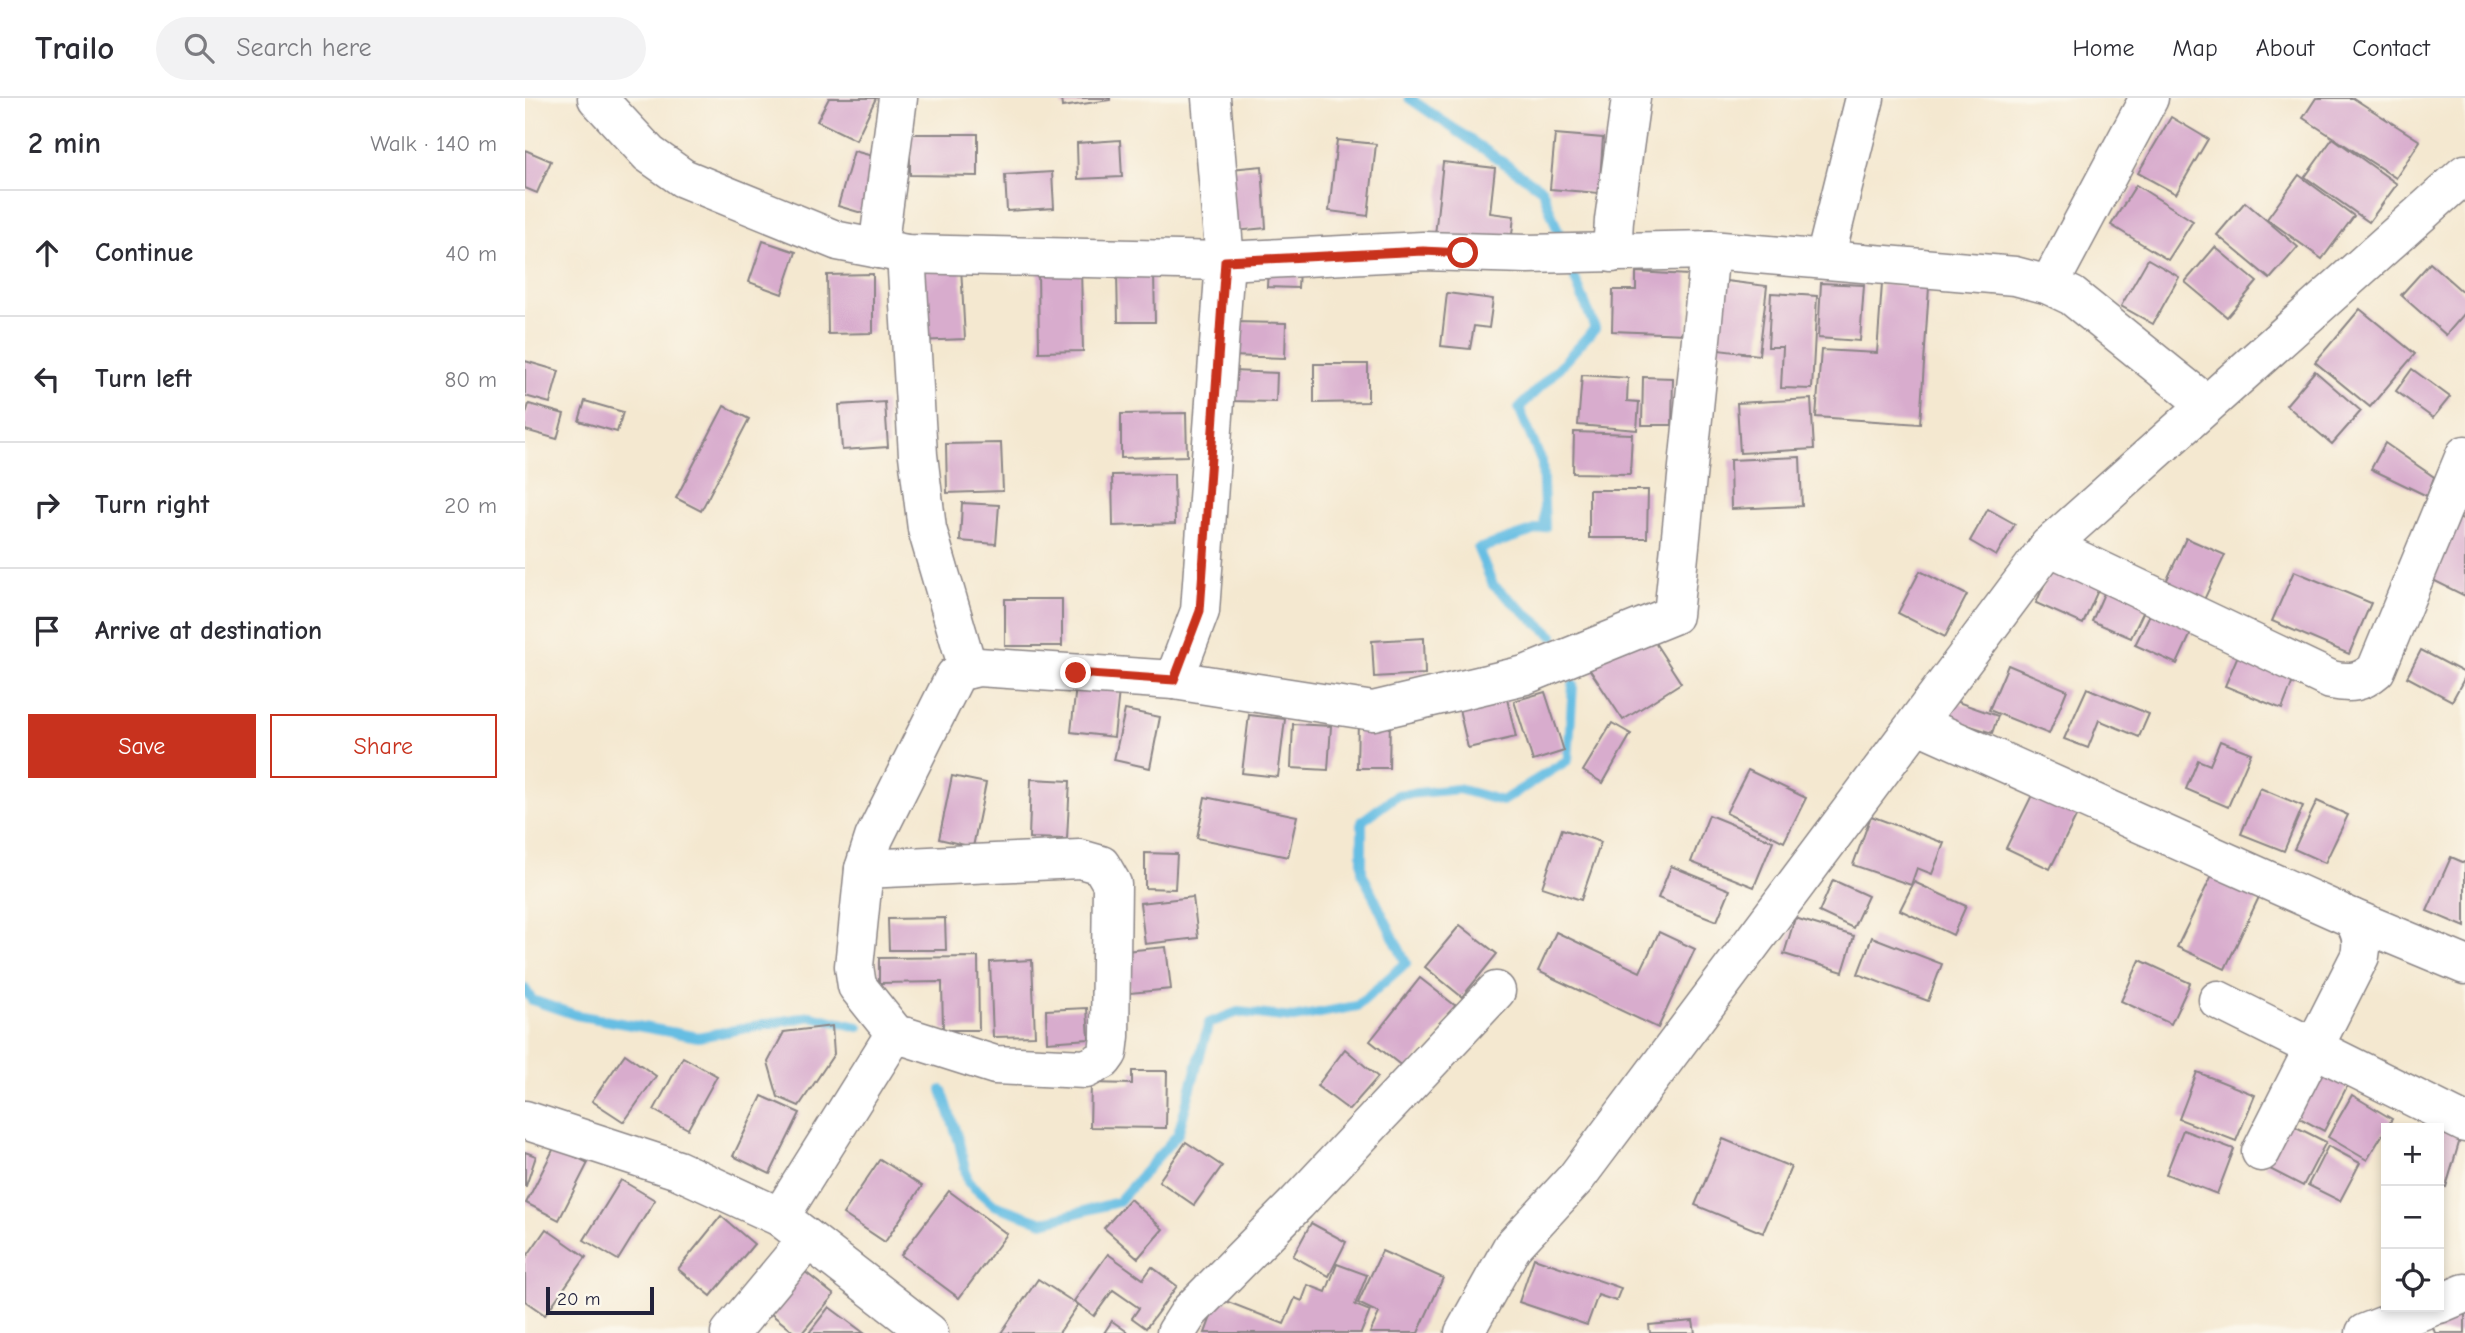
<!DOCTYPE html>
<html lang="en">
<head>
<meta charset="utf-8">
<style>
	:root { --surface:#fff; --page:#f2f2f3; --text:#2b2b33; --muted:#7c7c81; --line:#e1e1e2; --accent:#c8321e }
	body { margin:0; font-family:"Comic Neue",sans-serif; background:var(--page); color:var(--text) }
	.controls { position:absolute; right:21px; bottom:21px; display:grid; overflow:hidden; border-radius:0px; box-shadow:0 4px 10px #0003 }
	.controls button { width:63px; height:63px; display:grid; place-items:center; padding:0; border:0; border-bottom:2px solid var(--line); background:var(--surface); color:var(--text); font:35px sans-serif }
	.scale { position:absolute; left:21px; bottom:18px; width:108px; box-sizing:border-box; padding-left:7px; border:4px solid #22223b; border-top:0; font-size:19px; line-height:24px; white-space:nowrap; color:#22223b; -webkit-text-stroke:5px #fbf7ec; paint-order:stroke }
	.stop { position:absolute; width:21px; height:21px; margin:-16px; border:5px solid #c8321e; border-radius:50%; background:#fff }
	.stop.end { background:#c8321e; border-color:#fff; box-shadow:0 2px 7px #0008 }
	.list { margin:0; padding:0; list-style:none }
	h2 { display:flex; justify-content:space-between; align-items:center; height:91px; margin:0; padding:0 28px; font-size:30px }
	h2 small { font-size:23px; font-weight:400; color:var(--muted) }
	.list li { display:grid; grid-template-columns:46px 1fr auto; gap:21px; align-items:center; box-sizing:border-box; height:126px; padding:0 28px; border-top:2px solid var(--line) }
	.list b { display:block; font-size:26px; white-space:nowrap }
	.list em { font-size:23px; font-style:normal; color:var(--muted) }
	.actions { display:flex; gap:14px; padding:21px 28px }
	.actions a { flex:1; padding:16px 0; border:2px solid var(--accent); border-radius:0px; text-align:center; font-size:24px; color:var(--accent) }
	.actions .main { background:var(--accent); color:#fff }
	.icon { flex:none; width:38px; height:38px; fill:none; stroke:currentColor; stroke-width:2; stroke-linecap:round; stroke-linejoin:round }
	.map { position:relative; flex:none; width:1940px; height:1235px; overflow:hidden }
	header { display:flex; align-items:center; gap:42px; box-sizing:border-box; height:98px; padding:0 35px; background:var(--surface); border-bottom:2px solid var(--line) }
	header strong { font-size:33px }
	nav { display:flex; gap:38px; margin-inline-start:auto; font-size:24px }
	.search { width:490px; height:63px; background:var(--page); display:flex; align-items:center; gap:18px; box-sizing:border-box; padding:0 24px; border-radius:38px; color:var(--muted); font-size:26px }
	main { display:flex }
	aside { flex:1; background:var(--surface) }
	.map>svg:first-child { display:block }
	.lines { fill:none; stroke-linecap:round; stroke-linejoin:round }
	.stream { stroke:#66bee3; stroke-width:10 }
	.building { fill:#d8accd }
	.minor-casing { stroke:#8b8586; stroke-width:41 }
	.minor { stroke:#fff; stroke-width:38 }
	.route { stroke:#c8321e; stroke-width:9 }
</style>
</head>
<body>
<header>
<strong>Trailo</strong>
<div class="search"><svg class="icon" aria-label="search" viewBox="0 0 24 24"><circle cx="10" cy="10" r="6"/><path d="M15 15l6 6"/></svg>Search here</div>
<nav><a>Home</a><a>Map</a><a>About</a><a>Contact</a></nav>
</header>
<main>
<aside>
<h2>2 min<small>Walk · 140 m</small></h2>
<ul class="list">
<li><svg class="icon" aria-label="ahead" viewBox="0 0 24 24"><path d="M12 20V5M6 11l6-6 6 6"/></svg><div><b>Continue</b></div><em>40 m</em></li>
<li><svg class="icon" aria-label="left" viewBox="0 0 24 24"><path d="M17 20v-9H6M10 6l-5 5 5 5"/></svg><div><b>Turn left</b></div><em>80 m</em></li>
<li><svg class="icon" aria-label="right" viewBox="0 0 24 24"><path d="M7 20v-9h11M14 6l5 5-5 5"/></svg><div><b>Turn right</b></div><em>20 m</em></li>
<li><svg class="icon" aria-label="arrive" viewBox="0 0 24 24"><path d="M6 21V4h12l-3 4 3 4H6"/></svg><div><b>Arrive at destination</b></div></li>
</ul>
<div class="actions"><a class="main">Save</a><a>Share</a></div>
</aside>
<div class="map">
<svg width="1940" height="1235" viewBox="0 0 1940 1235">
	<rect width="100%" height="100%" fill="#fbf7ec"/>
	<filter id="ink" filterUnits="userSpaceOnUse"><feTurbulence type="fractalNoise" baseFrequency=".0143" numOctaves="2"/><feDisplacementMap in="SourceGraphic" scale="14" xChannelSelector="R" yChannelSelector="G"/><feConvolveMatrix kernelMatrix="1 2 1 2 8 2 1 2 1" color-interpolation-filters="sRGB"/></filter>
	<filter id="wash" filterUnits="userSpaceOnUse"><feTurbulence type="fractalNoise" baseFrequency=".00686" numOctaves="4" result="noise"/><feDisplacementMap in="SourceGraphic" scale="28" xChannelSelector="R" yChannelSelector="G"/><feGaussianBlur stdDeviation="1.57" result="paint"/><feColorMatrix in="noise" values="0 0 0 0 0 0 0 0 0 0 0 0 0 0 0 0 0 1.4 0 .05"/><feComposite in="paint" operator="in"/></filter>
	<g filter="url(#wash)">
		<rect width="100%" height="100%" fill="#f4e8d0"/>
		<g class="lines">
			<g class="stream">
				<polyline points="884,0 1017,91 1034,136"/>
				<polyline points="1028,538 968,487 953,451 1020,429 1017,365 994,310 1029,275 1070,230 1050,181"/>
				<polyline points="0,891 7,902 51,917 173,939 286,918 334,929"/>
				<polyline points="417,992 434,1044 443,1084 469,1107 518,1124 593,1104 653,1036 684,925 713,914 768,920 832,908 881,865 837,775 837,723 872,697 933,691 977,703 1043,662 1048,587"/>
			</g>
		</g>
		<g id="blocks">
			<g class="building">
				<polygon points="304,0 351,0 331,42 292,23"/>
				<polygon points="536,0 585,0 585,2 537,9"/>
				<polygon points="1791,0 1828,0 1895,43 1871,80 1778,20"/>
				<polygon points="1646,19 1683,41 1651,96 1613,75"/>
				<polygon points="385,36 453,36 453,78 385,77"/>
				<polygon points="1030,36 1078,40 1074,95 1025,91"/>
				<polygon points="1808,40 1872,86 1844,124 1780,79"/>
				<polygon points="595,42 597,79 553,81 552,45"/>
				<polygon points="812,42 851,46 843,118 804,113"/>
				<polygon points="0,52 26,63 12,95 0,90"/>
				<polygon points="329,53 362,62 347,118 313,108"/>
				<polygon points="918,64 970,70 965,115 989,118 986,146 910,137"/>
				<polygon points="737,68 741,130 710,133 706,71"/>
				<polygon points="527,74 529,110 482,113 480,77"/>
				<polygon points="1774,77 1829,118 1797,161 1742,121"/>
				<polygon points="1611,87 1668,123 1643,162 1586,127"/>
				<polygon points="1720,104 1773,149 1745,181 1692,137"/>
				<polygon points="238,143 271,154 257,196 224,184"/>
				<polygon points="1690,149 1732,184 1702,219 1660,184"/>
				<polygon points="1623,161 1654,179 1628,226 1596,208"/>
				<polygon points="1905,165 1940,196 1940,215 1921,237 1876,197"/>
				<polygon points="436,169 440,241 392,243 389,171"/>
				<polygon points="743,170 774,171 773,190 742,189"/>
				<polygon points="556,171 558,253 514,254 513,172"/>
				<polygon points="1111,174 1163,177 1161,236 1087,233 1088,192 1111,192"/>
				<polygon points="592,175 629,175 630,224 593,224"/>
				<polygon points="348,176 348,235 303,236 302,177"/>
				<polygon points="1201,183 1242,188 1234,257 1193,252"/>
				<polygon points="1296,185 1339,187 1335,243 1293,240"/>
				<polygon points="1357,186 1404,189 1395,326 1291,319 1296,252 1352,255"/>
				<polygon points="922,195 968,201 964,230 949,228 945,251 916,248"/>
				<polygon points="1246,195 1292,198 1287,291 1256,290 1258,249 1243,249"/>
				<polygon points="1835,211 1890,256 1845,309 1790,264"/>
				<polygon points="708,224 761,225 760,260 707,258"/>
				<polygon points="0,263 34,273 25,305 0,298"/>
				<polygon points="789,266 843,266 843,304 789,305"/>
				<polygon points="1887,271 1925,299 1908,320 1871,293"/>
				<polygon points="707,273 752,275 751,304 706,303"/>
				<polygon points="1790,273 1836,313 1807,346 1761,307"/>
				<polygon points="1057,277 1103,280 1102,303 1114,304 1112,332 1053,327"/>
				<polygon points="1118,279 1148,280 1147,327 1117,327"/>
				<polygon points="1286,301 1289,351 1215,355 1212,305"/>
				<polygon points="60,303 98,314 92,334 54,323"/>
				<polygon points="360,304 363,349 317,352 314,307"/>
				<polygon points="4,306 39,316 32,341 0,332 0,319"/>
				<polygon points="199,308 224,321 176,413 151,400"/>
				<polygon points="661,315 662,358 596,360 596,316"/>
				<polygon points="1049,334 1107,336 1105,376 1048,375"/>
				<polygon points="476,345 478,393 422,395 421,346"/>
				<polygon points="1860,345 1909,379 1902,398 1846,371"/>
				<polygon points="1275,359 1277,408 1206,411 1205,362"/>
				<polygon points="649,376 650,426 588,428 587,377"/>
				<polygon points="1064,392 1123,392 1122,440 1064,440"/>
				<polygon points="437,405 474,407 471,446 435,443"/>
				<polygon points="1463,411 1490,426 1471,458 1445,443"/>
				<polygon points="1930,418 1940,423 1940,498 1900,478"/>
				<polygon points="1661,440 1700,457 1678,504 1640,486"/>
				<polygon points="1531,460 1578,481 1558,526 1511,505"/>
				<polygon points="1395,473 1442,497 1420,539 1373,515"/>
				<polygon points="1769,473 1846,505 1824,556 1747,523"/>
				<polygon points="1583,486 1623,504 1606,540 1567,523"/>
				<rect x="480" y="501" width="57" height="47"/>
				<polygon points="1627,512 1668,531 1652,566 1610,547"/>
				<polygon points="1121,531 1156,585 1098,622 1063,569"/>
				<polygon points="899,540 900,576 849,579 847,543"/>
				<polygon points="1716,550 1772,573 1757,611 1700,588"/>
				<polygon points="1896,552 1940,575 1940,579 1927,603 1882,579"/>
				<polygon points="1483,567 1542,592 1524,636 1464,612"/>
				<polygon points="551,588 594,593 589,639 546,634"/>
				<polygon points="1562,590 1624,616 1614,639 1574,622 1563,650 1539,641"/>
				<polygon points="1020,594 1039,653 1008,663 989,603"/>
				<polygon points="982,601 991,639 943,650 934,611"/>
				<polygon points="1427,602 1473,618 1467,635 1421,620"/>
				<polygon points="600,612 635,619 625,670 589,662"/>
				<polygon points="724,617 760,621 753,679 717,675"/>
				<polygon points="833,622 865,622 864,670 832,670"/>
				<polygon points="1087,625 1106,636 1078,685 1058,673"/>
				<polygon points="768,626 806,628 803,672 766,670"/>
				<polygon points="1695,643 1726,655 1703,709 1661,691 1673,662 1685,667"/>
				<polygon points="1223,672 1281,700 1259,744 1201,715"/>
				<polygon points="427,678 461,685 448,749 414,741"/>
				<polygon points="506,681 545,683 542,741 504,740"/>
				<polygon points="1735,690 1778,708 1759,753 1716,736"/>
				<polygon points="1509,693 1553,715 1525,771 1481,750"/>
				<polygon points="680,699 772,718 763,759 672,740"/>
				<polygon points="1792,703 1823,717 1800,765 1769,751"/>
				<polygon points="1184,717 1248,743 1229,789 1166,764"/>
				<polygon points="1346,718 1419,745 1407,776 1392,770 1386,787 1328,767"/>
				<polygon points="1037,731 1076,744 1056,802 1017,789"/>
				<polygon points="620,755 652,756 650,791 620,790"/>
				<polygon points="1926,759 1940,765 1940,829 1902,813"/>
				<polygon points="1146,768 1205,792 1192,823 1133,800"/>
				<polygon points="1687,777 1734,799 1700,871 1652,849"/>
				<polygon points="1308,782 1343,798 1328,830 1294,814"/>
				<polygon points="1389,784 1441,808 1428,837 1375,812"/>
				<polygon points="668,799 673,840 620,846 615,805"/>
				<polygon points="420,820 421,852 364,852 363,821"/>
				<polygon points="1270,820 1329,838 1318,874 1259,856"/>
				<polygon points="935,827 972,856 937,899 900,869"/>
				<polygon points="1031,834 1115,874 1134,834 1170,851 1133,930 1013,873"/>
				<polygon points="1347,839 1417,866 1403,903 1333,876"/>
				<polygon points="641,849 646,891 605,895 600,853"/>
				<polygon points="453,859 454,932 418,932 417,884 354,885 354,860"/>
				<polygon points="507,862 510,938 468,939 465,864"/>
				<polygon points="1615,862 1665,885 1646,926 1596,903"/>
				<polygon points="895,880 932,909 882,972 845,943"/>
				<polygon points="562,910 564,941 522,944 521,912"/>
				<polygon points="307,928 309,956 274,1008 253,999 243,964 259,934"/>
				<polygon points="820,951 853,979 824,1012 792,988"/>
				<polygon points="100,956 131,978 99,1024 67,1003"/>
				<polygon points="158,959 192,978 163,1031 129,1012"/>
				<polygon points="1795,961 1828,977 1799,1033 1767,1016"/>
				<polygon points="607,973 642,973 641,1030 565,1029 566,985 607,986"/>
				<polygon points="1672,974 1730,997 1711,1043 1654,1021"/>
				<polygon points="1827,997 1867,1021 1842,1062 1803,1039"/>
				<polygon points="237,998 275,1015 245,1076 208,1058"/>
				<polygon points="1761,1024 1801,1044 1778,1088 1739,1068"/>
				<polygon points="1914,1031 1936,1038 1921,1089 1914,1087"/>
				<polygon points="1658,1032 1709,1051 1692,1096 1641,1076"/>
				<polygon points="1198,1041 1266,1069 1238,1135 1170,1107"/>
				<polygon points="661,1044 697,1068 669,1107 634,1083"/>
				<polygon points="30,1048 63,1065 34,1122 1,1105"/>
				<polygon points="1803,1048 1835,1065 1815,1103 1783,1087"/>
				<polygon points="0,1054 11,1058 1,1088 0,1088"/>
				<polygon points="355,1061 397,1088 360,1144 318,1116"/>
				<polygon points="96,1082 130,1102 93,1162 59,1142"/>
				<polygon points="424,1093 482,1136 434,1200 376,1157"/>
				<polygon points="605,1101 638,1131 613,1160 579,1130"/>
				<polygon points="196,1118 229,1146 186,1198 153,1171"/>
				<polygon points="786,1125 821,1144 804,1178 768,1158"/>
				<polygon points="21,1131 61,1159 20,1217 0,1203 0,1161"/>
				<polygon points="857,1153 918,1180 893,1235 845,1235 854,1215 833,1205"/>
				<polygon points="583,1156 618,1181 627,1169 652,1188 621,1230 607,1220 614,1210 588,1192 569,1218 549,1203"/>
				<polygon points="1009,1160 1096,1190 1091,1203 1073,1197 1062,1227 994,1204"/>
				<polygon points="812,1166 842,1177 830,1207 845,1213 836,1235 680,1235 693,1200 759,1226 770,1200 777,1203 783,1187 801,1194"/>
				<polygon points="279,1173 309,1197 277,1235 270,1235 245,1215"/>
				<polygon points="513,1181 553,1207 534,1235 476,1235"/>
				<polygon points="1940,1207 1940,1235 1910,1235 1904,1218"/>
				<polygon points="304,1209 339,1235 284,1235"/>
				<polygon points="587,1223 604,1235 579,1235"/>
				<polygon points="1168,1223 1170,1235 1125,1235 1124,1227"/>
			</g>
		</g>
	</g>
	<g filter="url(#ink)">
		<use href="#blocks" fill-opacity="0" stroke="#8b8586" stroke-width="2"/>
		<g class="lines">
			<g class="minor-casing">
				<g id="minor">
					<polyline points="72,0 124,56 158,80 313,143 381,156 700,163 898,153 1002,156 1185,152 1490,178 1524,187 1547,198 1681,306"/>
					<polyline points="353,151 373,0"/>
					<polyline points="1087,155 1089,122 1106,0"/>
					<polyline points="381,156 393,357 402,431 443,571"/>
					<polyline points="1300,161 1340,0"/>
					<polyline points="1524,187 1624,0"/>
					<path d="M1524 448 1806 582C1825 586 1836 585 1851 572L1940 357"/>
					<polyline points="649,582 675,513 700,163 686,0"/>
					<path d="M1393 626 1827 820C1836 833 1838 842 1835 858L1736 1054"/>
					<polyline points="1827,820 1940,867"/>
					<polyline points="1693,902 1940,1025"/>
					<polyline points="372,938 332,888 329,868 339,771 349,740 430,578 436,573 453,569 649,582 848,613 1000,577 1148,517 1185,152"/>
					<polyline points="0,1022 153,1072 255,1119 404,1235"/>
					<polyline points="255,1119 367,940 372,938 382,939 470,967 561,971 578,962 583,955 585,938 587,786 576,767 555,761 339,771"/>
					<polyline points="1914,1206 1940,1195"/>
					<polyline points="205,1235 283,1141"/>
					<polyline points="651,1235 665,1213 772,1105 971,893"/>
					<polyline points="939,1235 987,1149 1051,1080 1524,448 1940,76"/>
					<polyline points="1840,1235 1906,1209"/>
				</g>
			</g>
			<use href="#minor" class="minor"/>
		</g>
	</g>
	<g class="lines" filter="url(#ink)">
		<polyline class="route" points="551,575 649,582 675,513 700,163 898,153 938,155"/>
	</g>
</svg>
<div class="controls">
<button>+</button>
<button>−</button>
<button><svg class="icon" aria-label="locate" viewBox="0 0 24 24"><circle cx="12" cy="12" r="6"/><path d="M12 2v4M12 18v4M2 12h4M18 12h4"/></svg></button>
</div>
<div class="scale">20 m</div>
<div class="stop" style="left:938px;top:155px"></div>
<div class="stop end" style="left:551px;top:575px"></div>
</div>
</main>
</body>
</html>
